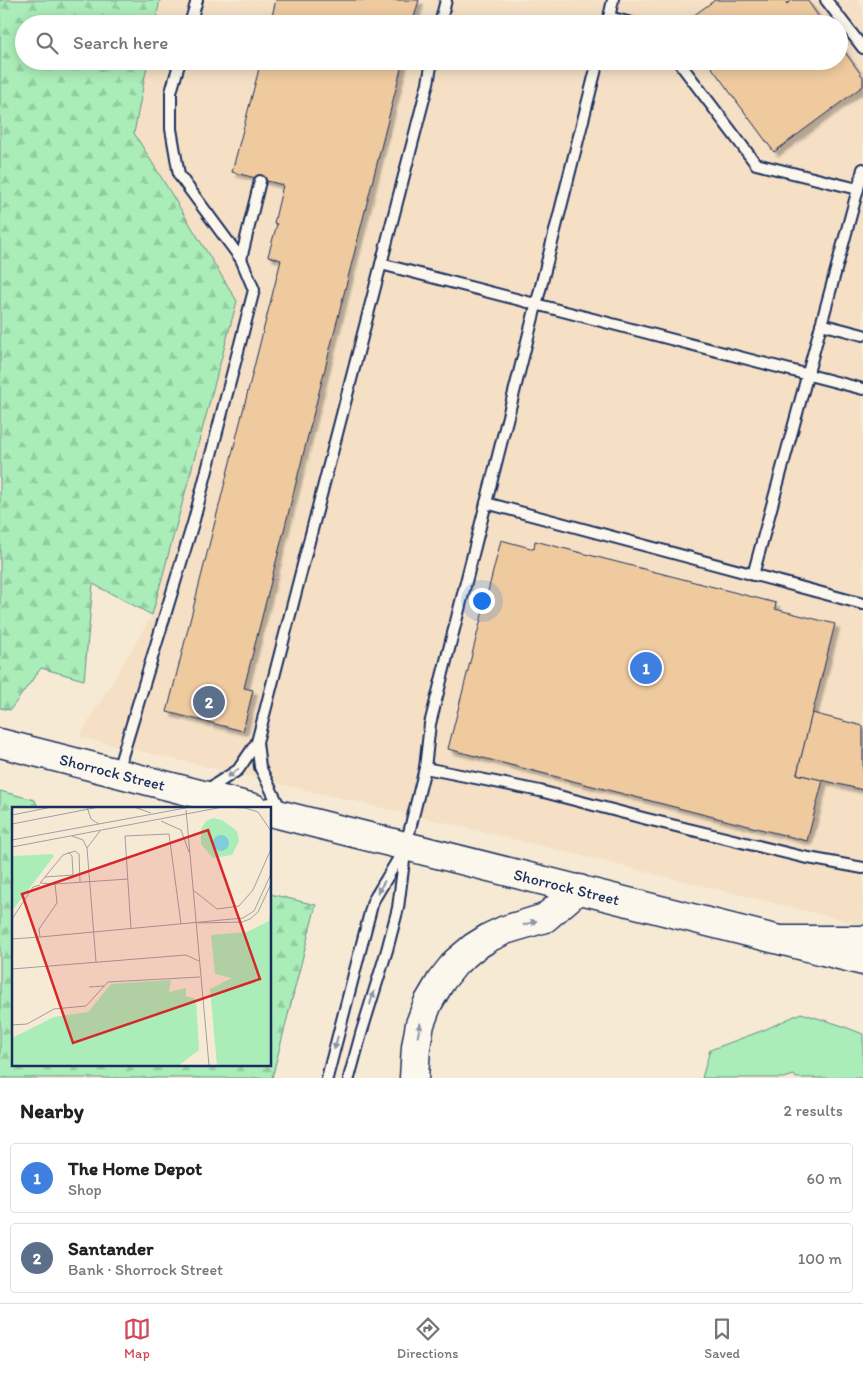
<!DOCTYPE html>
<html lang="en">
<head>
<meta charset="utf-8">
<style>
	:root { --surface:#fff; --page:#f2f2f2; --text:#222; --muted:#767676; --line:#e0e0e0; --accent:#d1495b }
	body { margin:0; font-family:Itim,sans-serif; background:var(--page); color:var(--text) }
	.you { position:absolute; left:481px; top:600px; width:18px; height:18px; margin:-12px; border:4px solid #fff; border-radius:50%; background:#1a73e8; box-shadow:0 0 0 8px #1a73e833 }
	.badge { display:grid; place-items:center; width:32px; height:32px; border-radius:50%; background:var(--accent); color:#fff; font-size:16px; font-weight:700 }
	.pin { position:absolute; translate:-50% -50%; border:2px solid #fff; box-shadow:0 1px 5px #0006 }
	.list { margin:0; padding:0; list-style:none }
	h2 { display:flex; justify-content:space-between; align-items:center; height:65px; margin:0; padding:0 20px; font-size:21px }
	h2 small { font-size:16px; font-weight:400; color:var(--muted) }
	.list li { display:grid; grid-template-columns:32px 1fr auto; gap:15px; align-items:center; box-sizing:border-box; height:70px; margin:0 10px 10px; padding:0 10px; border:1px solid var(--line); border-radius:5px }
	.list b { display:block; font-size:19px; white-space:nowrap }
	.list p { margin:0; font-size:16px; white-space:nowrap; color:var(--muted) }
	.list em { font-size:16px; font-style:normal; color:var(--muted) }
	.icon { flex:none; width:28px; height:28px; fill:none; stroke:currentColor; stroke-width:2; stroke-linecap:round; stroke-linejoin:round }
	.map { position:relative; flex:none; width:863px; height:1078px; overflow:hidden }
	.search { position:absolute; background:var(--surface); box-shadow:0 2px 12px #0003; left:15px; right:15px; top:15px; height:55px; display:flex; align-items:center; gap:12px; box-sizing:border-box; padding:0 18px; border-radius:28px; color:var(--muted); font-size:19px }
	.sheet { height:225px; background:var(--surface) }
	nav { display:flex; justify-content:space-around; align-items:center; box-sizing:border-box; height:70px; border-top:1px solid var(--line); background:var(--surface); font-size:14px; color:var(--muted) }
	nav a { display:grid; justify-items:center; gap:2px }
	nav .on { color:var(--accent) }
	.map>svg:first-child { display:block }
	.built { fill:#f5e0c5 }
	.grass { fill:#aaedb8; stroke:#628e8b }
	.forest { fill:url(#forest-firs); stroke:#628e8b }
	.building { fill:#efca9f; stroke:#1b2f5e; filter:url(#shadow) }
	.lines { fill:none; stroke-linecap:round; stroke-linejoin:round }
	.lane-casing { stroke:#1b2f5e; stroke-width:14 }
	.secondary-casing { stroke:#1b2f5e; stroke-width:31 }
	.highway-casing { stroke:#1b2f5e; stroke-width:31 }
	.lane { stroke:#fbf7ec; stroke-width:10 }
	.secondary { stroke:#fbf7ec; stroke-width:28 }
	.highway { stroke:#fbf7ec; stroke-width:28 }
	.oneway { fill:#8b93a5 }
	.labels { text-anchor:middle; stroke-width:4; stroke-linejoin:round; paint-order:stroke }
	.street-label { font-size:16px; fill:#1b2f5e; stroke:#fbf7ec }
	.inset-road { fill:none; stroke:#9f9fa5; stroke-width:1 }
	.view { fill:#d62828; fill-opacity:0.15; stroke:#d62828; stroke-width:2.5 }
	.inset-edge { fill:none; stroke:#1b2f5e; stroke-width:2.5 }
</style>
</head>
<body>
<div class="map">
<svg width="863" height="1078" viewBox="0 0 863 1078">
	<defs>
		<pattern id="forest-firs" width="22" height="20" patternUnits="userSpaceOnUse" patternTransform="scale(1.25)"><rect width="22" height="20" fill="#aaedb8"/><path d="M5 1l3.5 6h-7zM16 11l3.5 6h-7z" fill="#92cca1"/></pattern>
		<filter id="shadow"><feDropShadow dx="4.5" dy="4.5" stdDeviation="1" flood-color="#0004"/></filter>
	</defs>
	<rect width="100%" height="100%" fill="#f7ead5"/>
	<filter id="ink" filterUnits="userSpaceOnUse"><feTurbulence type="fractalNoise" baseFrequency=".02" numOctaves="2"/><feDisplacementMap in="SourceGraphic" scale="10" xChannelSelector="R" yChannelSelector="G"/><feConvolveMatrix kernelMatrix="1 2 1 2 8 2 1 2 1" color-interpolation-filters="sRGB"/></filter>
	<g filter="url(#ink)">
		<polygon class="built" points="160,0 858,0 863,8 863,925 459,826 79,737 152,615 237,302 134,133 148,61 839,61 839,24 155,24"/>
		<polygon class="grass" points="801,1013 840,1025 863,1034 863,1078 796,1078 794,1075 784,1078 702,1078 710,1050 764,1030"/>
		<g class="forest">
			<polygon points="0,0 160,0 155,24 24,24 24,61 148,61 134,133 237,301 152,615 93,584 84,680 41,668 10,710 0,708"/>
			<polygon points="0,791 35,800 38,808 14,808 14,1064 270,1064 270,894 316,905 272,1078 0,1078"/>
		</g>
		<g class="building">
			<polygon points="276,0 419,0 412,24 270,24"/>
			<polygon points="715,0 785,0 787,4 792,0 807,0 824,24 682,24"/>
			<polygon points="839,44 863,77 863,86 774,152 707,61 839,61"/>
			<polygon points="261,61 403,61 244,688 253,690 243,731 167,712 281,260 268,256 277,224 274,223 283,185 232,172"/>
			<polygon points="501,540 534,549 535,541 776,603 775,609 835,624 797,774 823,780 807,841 448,749"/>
			<polygon points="812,713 863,726 863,790 797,774"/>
		</g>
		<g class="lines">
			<g class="lane-casing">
				<g id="lane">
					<polyline points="826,0 863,48"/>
					<polyline points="609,17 613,0"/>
					<polyline points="190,24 197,0"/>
					<polyline points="440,24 446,0"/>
					<polyline points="607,24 609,17 635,24"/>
					<polyline points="678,61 756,164 858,189 753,575"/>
					<polyline points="858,189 863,169"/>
					<polyline points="241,259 260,181"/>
					<polyline points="381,264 863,389"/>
					<polyline points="821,324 863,335"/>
					<polyline points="486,503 863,604"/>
					<polyline points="257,742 260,767 281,810"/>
					<polyline points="425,768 540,791 647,819 803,857 863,868"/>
					<polyline points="117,773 194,520 254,290 241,259 179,175 171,129 171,92 180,61"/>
					<polyline points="205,791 238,770 257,742 428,83 432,61"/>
					<polyline points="327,1078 373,901 403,851"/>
					<polyline points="349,1078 361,1034 387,950 398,908 406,845 425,768 430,724 598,61"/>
				</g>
			</g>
			<g class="secondary-casing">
				<g id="secondary">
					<path id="s1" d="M0 743 254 808"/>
					<path id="s2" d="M270 812 863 961"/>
				</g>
			</g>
			<g class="highway-casing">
				<g id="highway">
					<polyline points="783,940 863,940"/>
					<polyline points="414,1078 416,1047 420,1024 428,1003 441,981 456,962 474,947 490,937 505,930 545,918 579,889"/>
				</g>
			</g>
			<use href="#lane" class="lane"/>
			<use href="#secondary" class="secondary"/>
			<use href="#highway" class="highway"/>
		</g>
		<defs><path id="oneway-solid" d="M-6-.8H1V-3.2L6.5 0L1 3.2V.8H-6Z" transform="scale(1.25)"/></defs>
		<g class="oneway">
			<use href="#oneway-solid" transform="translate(233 773) rotate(144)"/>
			<use href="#oneway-solid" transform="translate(381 887) rotate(121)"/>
			<use href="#oneway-solid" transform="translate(530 923) rotate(-17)"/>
			<use href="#oneway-solid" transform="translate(372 998) rotate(-73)"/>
			<use href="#oneway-solid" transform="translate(419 1030) rotate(-79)"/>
			<use href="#oneway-solid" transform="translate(336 1043) rotate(105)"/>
		</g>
	</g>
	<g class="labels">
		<g class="street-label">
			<text dy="6" stroke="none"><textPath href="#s1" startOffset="116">Shorrock Street</textPath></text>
			<text dy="6" stroke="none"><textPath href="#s2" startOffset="306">Shorrock Street</textPath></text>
		</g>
	</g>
	<g transform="translate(12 807)">
		<rect width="259" height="259" fill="#f7ead5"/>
		<path d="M202 11 210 13 225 24 227 34 220 48 201 51 189 37V22L194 14Z" fill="#aaedb8"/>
		<path d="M40 47 42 49 0 104V49ZM259 100V258H205L198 182 220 171 203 167 199 128 235 125 257 114ZM159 173 157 185 174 181V189L184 192 187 243 167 258H0V231L42 210 76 205 99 177Z" fill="#aaedb8"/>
		<path d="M201 36a8 8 0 1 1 16 0a8 8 0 1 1-16 0Z" fill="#7fcedb"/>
		<path class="inset-road" d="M75 0 79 12 87 17M122 0 139 6M210 0 233 1 246 5 259 24M174 3 197 258M0 8 40 0M149 14 169 23 177 45M0 17 87 0M60 29 71 33 75 41 84 155M0 33 179 0M0 40 211 0M75 41 88 24M33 70 61 68 60 49 56 45M116 72 43 77 45 96 27 122 28 130 231 111 242 104 259 67M43 77 28 76 51 48 63 44 67 47 68 75M181 83 205 102 227 99 241 83 259 42M0 112 21 80 28 78M186 116 230 115 238 112 246 105 259 77M119 122 113 29 157 27 169 117M0 132 28 130M0 162 174 148 187 154M77 180 92 179M0 218 15 217 42 202 74 199 96 175 188 170"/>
		<path class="view" d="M196 23 248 172 61 236 10 87Z"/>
		<rect width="259" height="259" class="inset-edge"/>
	</g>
</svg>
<div class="you"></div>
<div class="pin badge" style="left:646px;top:668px;background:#3f7fe0">1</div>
<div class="pin badge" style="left:209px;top:702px;background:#5c6f8a">2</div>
<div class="search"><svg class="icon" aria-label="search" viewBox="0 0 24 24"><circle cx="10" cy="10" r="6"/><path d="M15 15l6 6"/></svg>Search here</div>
</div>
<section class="sheet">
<h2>Nearby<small>2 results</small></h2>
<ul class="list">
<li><span class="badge" style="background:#3f7fe0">1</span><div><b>The Home Depot</b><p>Shop</p></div><em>60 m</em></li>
<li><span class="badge" style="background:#5c6f8a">2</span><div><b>Santander</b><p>Bank · Shorrock Street</p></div><em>100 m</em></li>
</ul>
</section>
<nav>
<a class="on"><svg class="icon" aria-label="map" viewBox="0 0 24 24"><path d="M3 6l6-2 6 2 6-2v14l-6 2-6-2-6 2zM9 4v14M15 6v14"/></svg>Map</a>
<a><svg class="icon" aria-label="directions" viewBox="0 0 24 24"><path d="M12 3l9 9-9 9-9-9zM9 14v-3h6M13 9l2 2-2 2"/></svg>Directions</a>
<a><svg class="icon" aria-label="saved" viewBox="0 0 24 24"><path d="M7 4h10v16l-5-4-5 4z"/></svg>Saved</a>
</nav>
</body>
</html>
